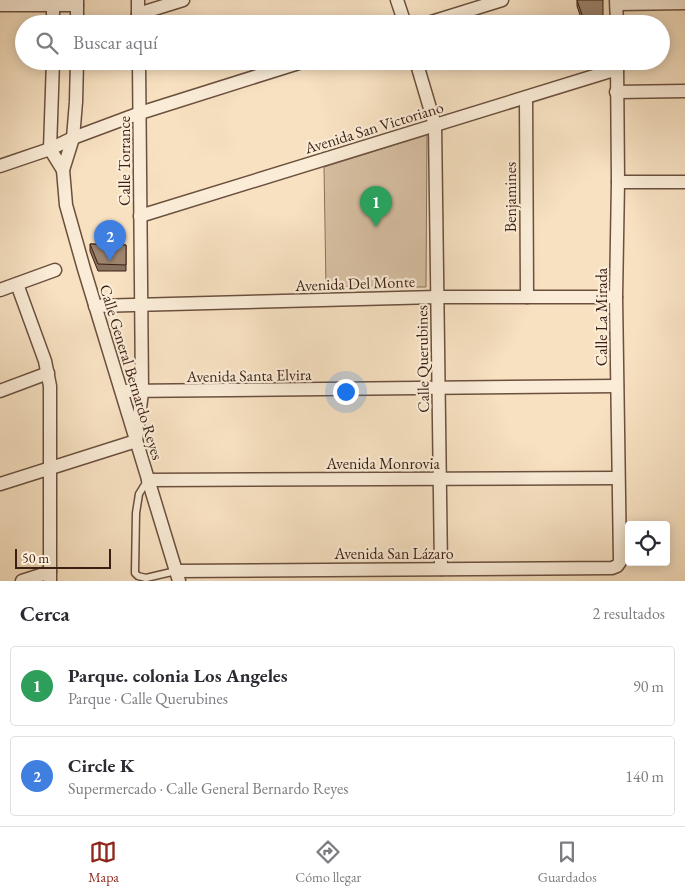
<!DOCTYPE html>
<html lang="es">
<head>
<meta charset="utf-8">
<style>
	:root { --surface:#fff; --page:#f2f2f3; --text:#2b2b33; --muted:#7c7c81; --line:#e1e1e2; --accent:#8f2418 }
	body { margin:0; font-family:"EB Garamond",serif; background:var(--page); color:var(--text) }
	.controls { position:absolute; right:15px; bottom:15px; display:grid; overflow:hidden; border-radius:5px; box-shadow:0 2px 12px #0003 }
	.controls button { width:45px; height:45px; display:grid; place-items:center; padding:0; border:0; border-bottom:1px solid var(--line); background:var(--surface); color:var(--text); font:25px sans-serif }
	.scale { position:absolute; left:15px; bottom:12px; width:96px; box-sizing:border-box; padding-left:5px; border:2px solid #3c1f13; border-top:0; font-size:14px; line-height:18px; white-space:nowrap; color:#3c1f13; -webkit-text-stroke:4px #faecd7; paint-order:stroke }
	.you { position:absolute; left:345px; top:391px; width:18px; height:18px; margin:-12px; border:4px solid #fff; border-radius:50%; background:#1a73e8; box-shadow:0 0 0 8px #1a73e833 }
	.badge { display:grid; place-items:center; width:32px; height:32px; border-radius:50%; background:var(--accent); color:#fff; font-size:16px; font-weight:700 }
	.pin { position:absolute; translate:-50% -41px; filter:drop-shadow(0 1px 2px #0008) }
	.pin::after { content:''; position:absolute; top:26px; width:18px; height:15px; background:inherit; clip-path:polygon(0 0,100% 0,50% 100%) }
	.list { margin:0; padding:0; list-style:none }
	h2 { display:flex; justify-content:space-between; align-items:center; height:65px; margin:0; padding:0 20px; font-size:21px }
	h2 small { font-size:16px; font-weight:400; color:var(--muted) }
	.list li { display:grid; grid-template-columns:32px 1fr auto; gap:15px; align-items:center; box-sizing:border-box; height:80px; margin:0 10px 10px; padding:0 10px; border:1px solid var(--line); border-radius:5px }
	.list b { display:block; font-size:19px; white-space:nowrap }
	.list p { margin:0; font-size:16px; white-space:nowrap; color:var(--muted) }
	.list em { font-size:16px; font-style:normal; color:var(--muted) }
	.icon { flex:none; width:28px; height:28px; fill:none; stroke:currentColor; stroke-width:2; stroke-linecap:round; stroke-linejoin:round }
	.map { position:relative; flex:none; width:685px; height:581px; overflow:hidden }
	.search { position:absolute; background:var(--surface); box-shadow:0 2px 12px #0003; left:15px; right:15px; top:15px; height:55px; display:flex; align-items:center; gap:12px; box-sizing:border-box; padding:0 18px; border-radius:28px; color:var(--muted); font-size:19px }
	.sheet { height:245px; background:var(--surface) }
	nav { display:flex; justify-content:space-around; align-items:center; box-sizing:border-box; height:70px; border-top:1px solid var(--line); background:var(--surface); font-size:14px; color:var(--muted) }
	nav a { display:grid; justify-items:center; gap:2px }
	nav .on { color:var(--accent) }
	.map>svg:first-child { display:block }
	.green { fill:#d7c0a3; stroke:#8a705b }
	.lines { fill:none; stroke-linecap:round; stroke-linejoin:round }
	.service-casing { stroke:#6b503e; stroke-width:9 }
	.minor-casing { stroke:#6b503e; stroke-width:15 }
	.service { stroke:#faecd7; stroke-width:6 }
	.minor { stroke:#faecd7; stroke-width:12 }
	.wall { fill:#87725e; stroke:#3c1f13 }
	.shaded-wall { fill:#6e5c4c; stroke:#3c1f13 }
	.building { fill:#9d846d; stroke:#3c1f13 }
	.labels { text-anchor:middle; stroke-width:4.5; stroke-linejoin:round; paint-order:stroke }
	.street-label { font-size:16px; fill:#3c1f13; stroke:#faecd7 }
</style>
</head>
<body>
<div class="map">
<svg width="685" height="581" viewBox="0 0 685 581">
	<rect width="100%" height="100%" fill="#f7e1c1"/>
	<filter id="stains"><feTurbulence type="fractalNoise" baseFrequency=".004" numOctaves="4"/><feColorMatrix values="0 0 0 0 .2 0 0 0 0 .09 0 0 0 0 .02 0 0 0 .5 -.17"/></filter>
	<radialGradient id="worn" r=".72"><stop offset=".6" stop-color="#630" stop-opacity="0"/><stop offset="1" stop-color="#630" stop-opacity=".3"/></radialGradient>
	<polygon class="green" points="427,135 426,287 326,287 324,167"/>
	<g class="lines">
		<g class="service-casing">
			<polyline id="service" points="147,481 139,494 136,513 135,573 138,576 146,578 176,571"/>
		</g>
		<g class="minor-casing">
			<g id="minor">
				<polyline points="138,0 138,24"/>
				<polyline points="397,0 405,24"/>
				<polyline points="616,0 617,24"/>
				<polyline points="617,4 685,3"/>
				<polyline points="0,5 77,5"/>
				<polyline points="138,14 183,0"/>
				<polyline points="53,24 53,0"/>
				<polyline points="77,24 77,0"/>
				<polyline points="425,24 502,0"/>
				<polyline points="53,61 50,149 63,170"/>
				<polyline points="77,61 76,102 73,138 63,170 66,205 84,269 179,581"/>
				<polyline points="416,61 435,125 441,569"/>
				<polyline points="616,92 685,91"/>
				<polyline points="526,98 527,297"/>
				<polyline points="0,166 50,149 73,138 140,113 305,61"/>
				<polyline points="618,182 685,182"/>
				<polyline points="140,216 617,69"/>
				<polyline points="17,284 45,361 50,386 50,581"/>
				<polyline points="0,290 55,270"/>
				<polyline points="95,306 437,297 616,297"/>
				<polyline points="0,391 48,373"/>
				<polyline points="122,391 617,386"/>
				<polyline points="148,480 618,478"/>
				<polyline points="0,484 136,441 142,392 139,61"/>
				<polyline points="176,571 612,568 617,566 620,562 616,297 618,182 617,61"/>
				<polyline points="22,581 50,572"/>
			</g>
		</g>
		<use href="#service" class="service"/>
		<use href="#minor" class="minor"/>
	</g>
	<g class="wall">
		<polygon points="577,0 603,24 583,24 577,6"/>
		<polygon points="90,244 126,245 126,271 98,271 90,251"/>
	</g>
	<polygon class="shaded-wall" points="603,17 603,24 585,24 585,23"/>
	<g class="building">
		<polygon points="577,0 603,0 603,17 585,23"/>
		<polygon points="90,244 126,245 126,265 98,264"/>
	</g>
	<g class="labels">
		<g class="street-label">
			<text transform="translate(374 127) rotate(-17)" y="6">Avenida San Victoriano</text>
			<text transform="translate(124 161) rotate(-90)" y="6">Calle Torrance</text>
			<text transform="translate(510 197) rotate(-90)" y="6">Benjamines</text>
			<text transform="translate(355 283) rotate(-2)" y="6">Avenida Del Monte</text>
			<text transform="translate(601 317) rotate(-90)" y="6">Calle La Mirada</text>
			<text transform="translate(422 359) rotate(-91)" y="6">Calle Querubines</text>
			<text transform="translate(132 372) rotate(73)" y="6">Calle General Bernardo Reyes</text>
			<text transform="translate(249 375) rotate(-1)" y="6">Avenida Santa Elvira</text>
			<text x="383" y="469">Avenida Monrovia</text>
			<text x="394" y="559">Avenida San Lázaro</text>
		</g>
	</g>
	<rect width="100%" height="100%" filter="url(#stains)"/>
	<rect width="100%" height="100%" fill="url(#worn)"/>
</svg>
<div class="controls">
<button><svg class="icon" aria-label="locate" viewBox="0 0 24 24"><circle cx="12" cy="12" r="6"/><path d="M12 2v4M12 18v4M2 12h4M18 12h4"/></svg></button>
</div>
<div class="scale">50 m</div>
<div class="you"></div>
<div class="pin badge" style="left:376px;top:227px;background:#2e9e5b">1</div>
<div class="pin badge" style="left:110px;top:261px;background:#3f7fe0">2</div>
<div class="search"><svg class="icon" aria-label="search" viewBox="0 0 24 24"><circle cx="10" cy="10" r="6"/><path d="M15 15l6 6"/></svg>Buscar aquí</div>
</div>
<section class="sheet">
<h2>Cerca<small>2 resultados</small></h2>
<ul class="list">
<li><span class="badge" style="background:#2e9e5b">1</span><div><b>Parque. colonia Los Angeles</b><p>Parque · Calle Querubines</p></div><em>90 m</em></li>
<li><span class="badge" style="background:#3f7fe0">2</span><div><b>Circle K</b><p>Supermercado · Calle General Bernardo Reyes</p></div><em>140 m</em></li>
</ul>
</section>
<nav>
<a class="on"><svg class="icon" aria-label="map" viewBox="0 0 24 24"><path d="M3 6l6-2 6 2 6-2v14l-6 2-6-2-6 2zM9 4v14M15 6v14"/></svg>Mapa</a>
<a><svg class="icon" aria-label="directions" viewBox="0 0 24 24"><path d="M12 3l9 9-9 9-9-9zM9 14v-3h6M13 9l2 2-2 2"/></svg>Cómo llegar</a>
<a><svg class="icon" aria-label="saved" viewBox="0 0 24 24"><path d="M7 4h10v16l-5-4-5 4z"/></svg>Guardados</a>
</nav>
</body>
</html>
